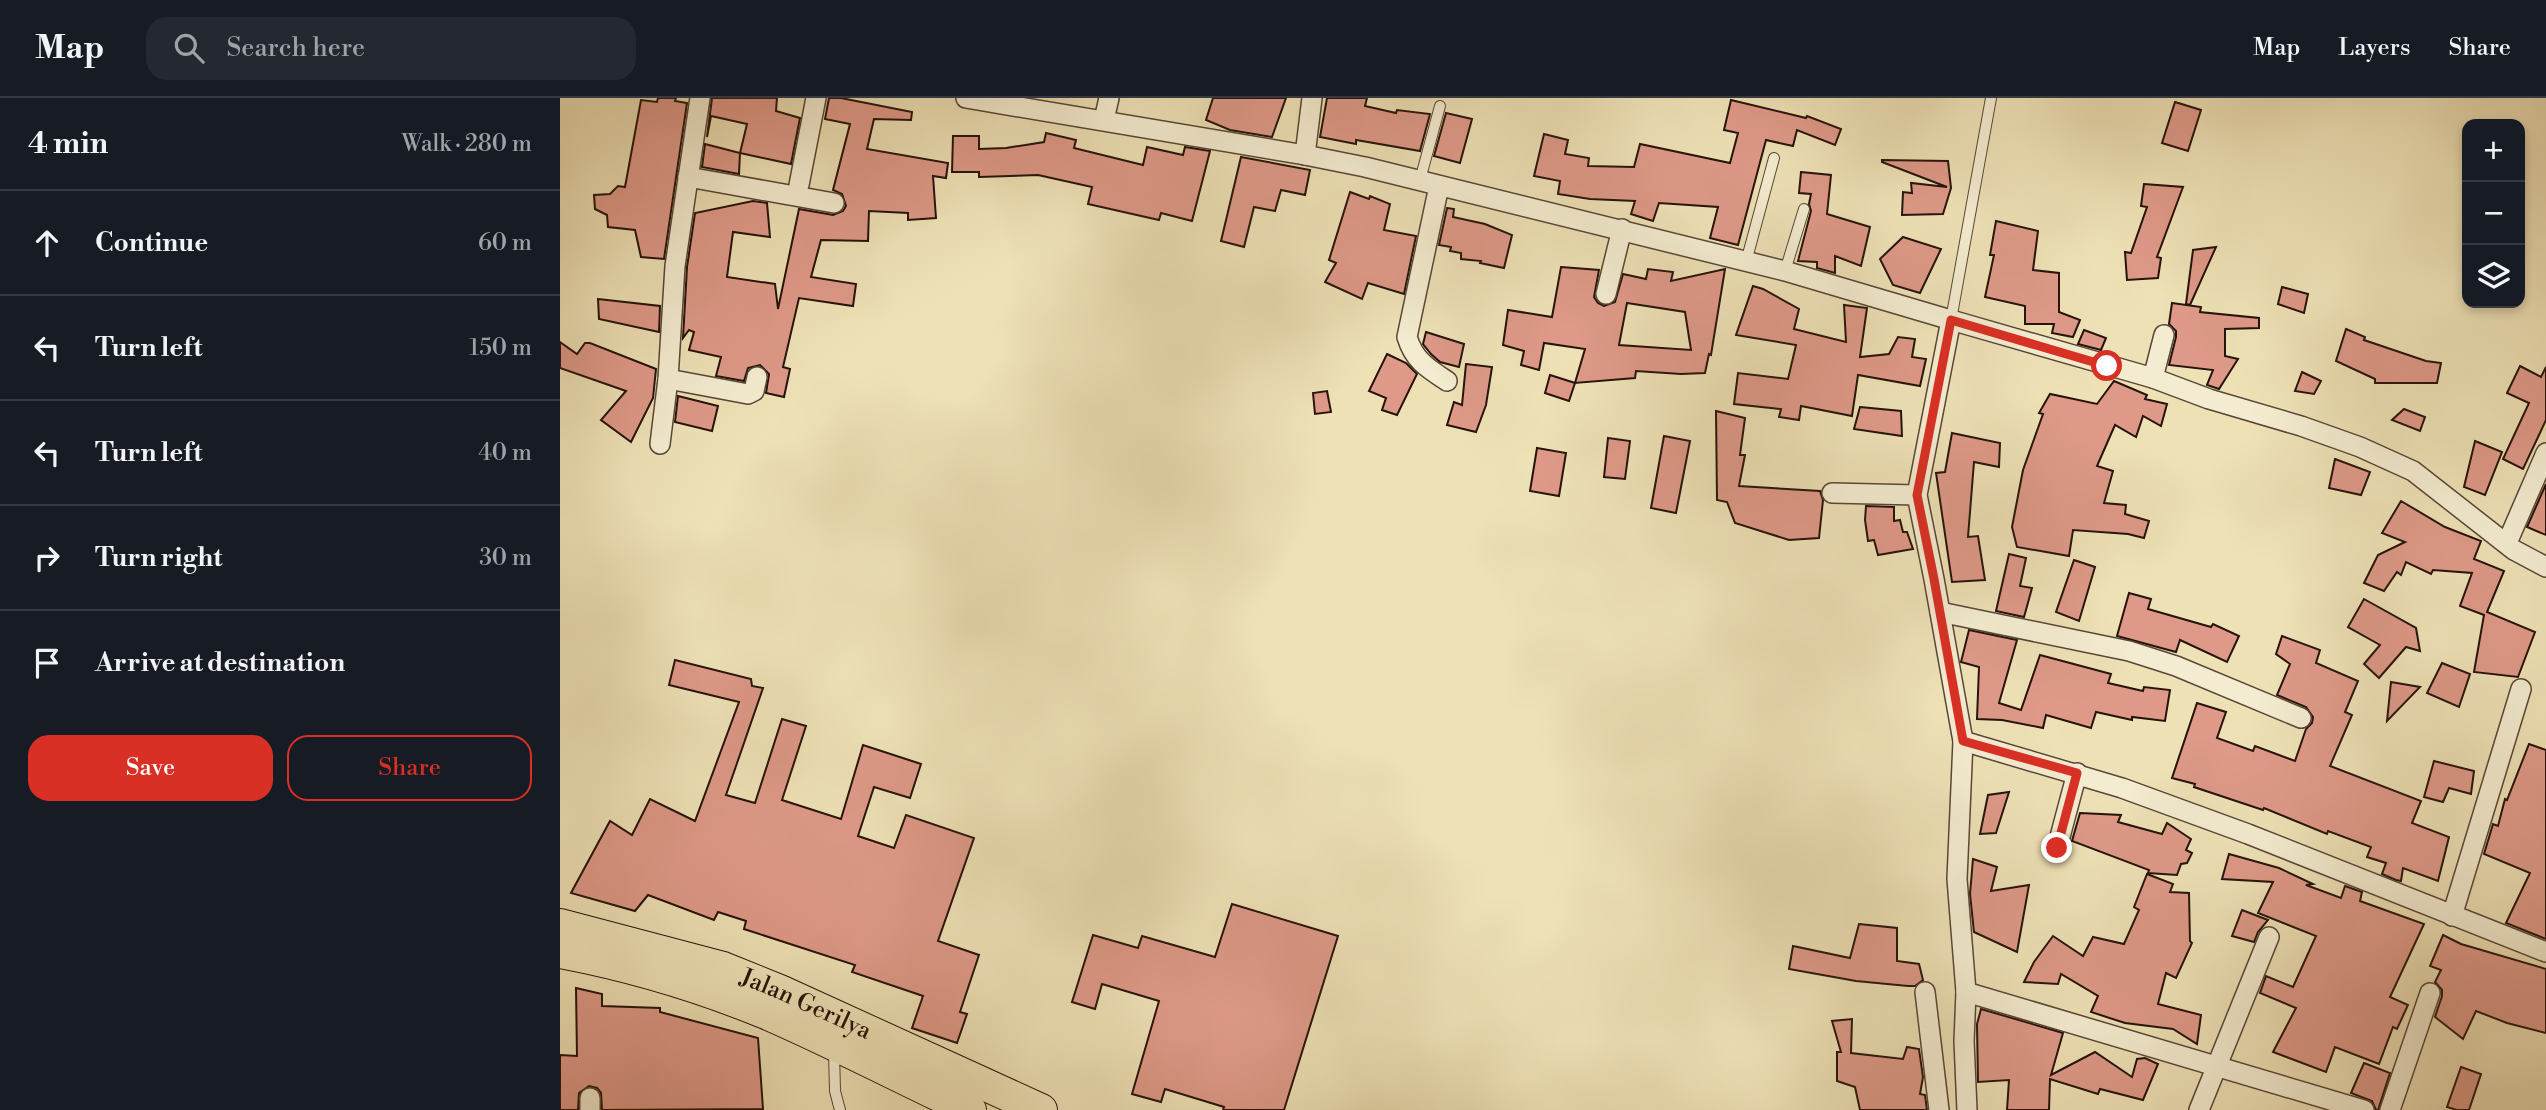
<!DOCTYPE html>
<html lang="en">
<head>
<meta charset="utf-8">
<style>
	:root { --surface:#171b24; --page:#242831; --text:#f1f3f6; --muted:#9ea1a6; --line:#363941; --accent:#d93025 }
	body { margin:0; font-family:"Libre Bodoni",serif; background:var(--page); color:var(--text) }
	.controls { position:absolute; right:21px; top:21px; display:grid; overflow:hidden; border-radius:14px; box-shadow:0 4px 10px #0003 }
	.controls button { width:63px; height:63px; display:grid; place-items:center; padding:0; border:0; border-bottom:2px solid var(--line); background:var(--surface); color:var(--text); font:35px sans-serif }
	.stop { position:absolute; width:21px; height:21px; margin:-16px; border:5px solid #d93025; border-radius:50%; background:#fff }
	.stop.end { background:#d93025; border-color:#fff; box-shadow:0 2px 7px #0008 }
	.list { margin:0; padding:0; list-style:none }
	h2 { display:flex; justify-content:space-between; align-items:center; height:91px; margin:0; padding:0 28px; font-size:30px }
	h2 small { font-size:23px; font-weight:400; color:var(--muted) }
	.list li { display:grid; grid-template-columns:46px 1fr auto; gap:21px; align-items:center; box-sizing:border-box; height:105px; padding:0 28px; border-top:2px solid var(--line) }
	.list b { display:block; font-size:26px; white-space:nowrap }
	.list em { font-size:23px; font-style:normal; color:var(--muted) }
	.actions { display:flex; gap:14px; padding:21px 28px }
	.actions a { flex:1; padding:16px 0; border:2px solid var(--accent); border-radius:21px; text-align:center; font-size:24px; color:var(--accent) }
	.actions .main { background:var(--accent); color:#fff }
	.icon { flex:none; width:38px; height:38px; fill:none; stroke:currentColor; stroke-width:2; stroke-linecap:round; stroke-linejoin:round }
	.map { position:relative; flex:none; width:1986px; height:1012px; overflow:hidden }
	header { display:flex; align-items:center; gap:42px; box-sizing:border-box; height:98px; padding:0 35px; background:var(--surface); border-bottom:2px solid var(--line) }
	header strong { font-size:33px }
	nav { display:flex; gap:38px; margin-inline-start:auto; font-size:24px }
	.search { width:490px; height:63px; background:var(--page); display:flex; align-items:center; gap:18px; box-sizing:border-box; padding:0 24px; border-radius:21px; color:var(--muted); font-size:26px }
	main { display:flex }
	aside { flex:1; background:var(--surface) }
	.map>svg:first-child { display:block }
	.building { fill:#de9988; stroke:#26130b; stroke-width:2; fill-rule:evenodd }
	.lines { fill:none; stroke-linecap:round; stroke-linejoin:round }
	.service-casing { stroke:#584636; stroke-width:12 }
	.minor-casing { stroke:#584636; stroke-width:22 }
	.trunk-casing { stroke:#26130b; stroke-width:34 }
	.service { stroke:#f4ecd0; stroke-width:10 }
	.minor { stroke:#f4ecd0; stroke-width:19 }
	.trunk { stroke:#eee1b6; stroke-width:32 }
	.route { stroke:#d93025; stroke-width:9 }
	.labels { text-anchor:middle; stroke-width:5; stroke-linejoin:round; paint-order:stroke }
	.street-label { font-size:24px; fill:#26130b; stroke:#f4ecd0 }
</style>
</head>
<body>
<header>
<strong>Map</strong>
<div class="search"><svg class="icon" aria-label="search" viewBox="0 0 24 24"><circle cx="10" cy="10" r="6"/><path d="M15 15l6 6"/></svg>Search here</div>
<nav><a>Map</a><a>Layers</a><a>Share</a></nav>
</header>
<main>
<aside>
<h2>4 min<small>Walk · 280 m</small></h2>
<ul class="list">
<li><svg class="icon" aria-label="ahead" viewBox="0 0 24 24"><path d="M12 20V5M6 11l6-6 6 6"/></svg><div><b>Continue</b></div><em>60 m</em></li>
<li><svg class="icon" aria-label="left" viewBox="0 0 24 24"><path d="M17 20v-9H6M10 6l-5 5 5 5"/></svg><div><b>Turn left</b></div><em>150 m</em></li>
<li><svg class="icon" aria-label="left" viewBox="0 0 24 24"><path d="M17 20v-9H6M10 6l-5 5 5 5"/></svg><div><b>Turn left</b></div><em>40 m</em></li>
<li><svg class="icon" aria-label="right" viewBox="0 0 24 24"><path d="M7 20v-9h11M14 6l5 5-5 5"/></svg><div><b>Turn right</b></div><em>30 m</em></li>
<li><svg class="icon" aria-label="arrive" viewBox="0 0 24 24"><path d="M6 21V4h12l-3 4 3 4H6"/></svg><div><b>Arrive at destination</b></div></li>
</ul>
<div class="actions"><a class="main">Save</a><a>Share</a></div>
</aside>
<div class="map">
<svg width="1986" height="1012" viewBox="0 0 1986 1012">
	<rect width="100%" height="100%" fill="#eee1b6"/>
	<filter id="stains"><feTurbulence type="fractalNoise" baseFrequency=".00286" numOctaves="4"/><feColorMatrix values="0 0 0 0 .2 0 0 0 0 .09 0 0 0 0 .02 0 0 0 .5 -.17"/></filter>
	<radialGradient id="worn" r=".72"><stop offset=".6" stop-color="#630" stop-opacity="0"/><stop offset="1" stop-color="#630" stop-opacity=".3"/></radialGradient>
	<g class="building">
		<polygon points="98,0 116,0 115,3 127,5 104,161 81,159 75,132 48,129 47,117 35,111 34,97 50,96 58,88 65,89 81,2 97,4"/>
		<polygon points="152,0 217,0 216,13 240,20 231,66 180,55 187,26 151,18 147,39"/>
		<polygon points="269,0 281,0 352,14 351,22 314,21 307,51 388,65 386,80 373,78 376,120 348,122 348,115 309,113 308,143 261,142 251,179 296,186 293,208 239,200 223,269 230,271 224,299 206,295 209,276 200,267 188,270 184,283 156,278 161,259 129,252 134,234 129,232 123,240 127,169 135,115 193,103 207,105 210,139 173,134 167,179 215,186 218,211 239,111 273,117 283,113 286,108 282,96 273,92 290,26 265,21"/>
		<polygon points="653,0 726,0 712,39 670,32 646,22"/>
		<polygon points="767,0 807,0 805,8 836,15 837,12 870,16 860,53 796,42 796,46 760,39"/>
		<polygon points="1171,2 1246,20 1247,18 1281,31 1275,47 1237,32 1233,48 1206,42 1178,147 1150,140 1158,109 1099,105 1093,123 1071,116 1075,103 1030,101 998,96 1000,83 974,78 984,36 1008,42 1005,56 1029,60 1028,68 1074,69 1080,46 1170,65 1178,35 1164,32"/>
		<polygon points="1615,4 1641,12 1628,53 1602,45"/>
		<polygon points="886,15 912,21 900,65 874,58"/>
		<polygon points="486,35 516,42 514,50 583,67 587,49 623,57 625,49 650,53 632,123 601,115 599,122 528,106 532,89 478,77 419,79 419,74 392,74 393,38 419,38 419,51 446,50 484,44"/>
		<polygon points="145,46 180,55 179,76 142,69"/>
		<polygon points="681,59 750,72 745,97 721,92 715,113 694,109 684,149 661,143"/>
		<polygon points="1322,62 1388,63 1391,90 1383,116 1342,117 1343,94 1352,95 1351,85 1387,89 1322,64"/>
		<polygon points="1241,74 1271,77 1267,116 1310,129 1301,168 1275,158 1275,175 1257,170 1257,164 1238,163 1251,113 1249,106 1251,96 1239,95"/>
		<polygon points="1584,86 1623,89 1597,159 1601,160 1598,180 1567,182 1565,154 1571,155 1587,109 1581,108"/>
		<polygon points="790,94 809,101 810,98 830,106 824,132 856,138 844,196 808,185 802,201 765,184 776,165 769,162"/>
		<polygon points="887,110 894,111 893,119 925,126 952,137 944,170 920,165 921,163 901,161 901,155 890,153 891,149 879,147"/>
		<polygon points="1436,123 1478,133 1473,172 1499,175 1499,214 1520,222 1513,239 1492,235 1494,226 1465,226 1465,208 1425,199 1434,157 1430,157"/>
		<polygon points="1343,139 1381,151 1360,195 1333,187 1320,161"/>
		<polygon points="1656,149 1630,207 1626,206 1633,152"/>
		<path d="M1001 169 1039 172 1034 199 1038 205 1044 208 1055 204 1063 176 1086 181 1088 171 1113 174 1111 183 1165 171 1151 257 1149 256 1145 275 1121 276 1076 273 1075 280 1015 285 1025 251 984 245 979 272 961 267 964 253 943 247 948 212 992 219ZM1067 205 1125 214 1131 252 1059 247Z"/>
		<polygon points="1193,188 1203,191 1239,211 1234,231 1286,244 1284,207 1307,210 1300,259 1329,256 1338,239 1355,241 1352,259 1366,261 1360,288 1298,277 1292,318 1241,308 1239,322 1219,319 1221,311 1174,306 1178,275 1228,281 1236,247 1176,237"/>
		<polygon points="1722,189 1748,196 1744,215 1718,206"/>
		<polygon points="38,201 100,208 99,234 39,221"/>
		<polygon points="1612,205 1641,209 1640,214 1699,220 1699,230 1665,231 1665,258 1678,261 1659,291 1647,287 1653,272 1609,267 1616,239 1616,233 1609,226"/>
		<polygon points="1786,231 1805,239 1804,242 1866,263 1881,265 1877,285 1815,285 1815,281 1776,263"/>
		<polygon points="1524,232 1546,240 1541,252 1518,246"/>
		<polygon points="866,234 904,246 899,269 880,264 871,256 863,246"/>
		<polygon points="0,244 17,256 25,245 30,245 96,271 93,300 71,344 41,322 66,293 0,270"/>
		<polygon points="827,256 846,265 857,276 837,317 822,312 826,300 809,293"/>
		<polygon points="906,266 932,269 926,307 916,334 887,327 894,304 902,307"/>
		<polygon points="1960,268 1981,279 1986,269 1986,322 1963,371 1943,361 1969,305 1947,295"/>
		<polygon points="1742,274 1761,283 1754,296 1735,293"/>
		<polygon points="990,277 1015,285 1009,303 985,295"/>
		<polygon points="1554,283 1587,297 1585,301 1607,306 1601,328 1583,318 1576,339 1555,327 1537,368 1553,373 1544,405 1566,407 1565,416 1589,423 1584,440 1568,436 1513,432 1509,458 1457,449 1452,429 1463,372 1483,316 1479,315 1490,296 1537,306"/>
		<polygon points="767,293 771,314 755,316 753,295"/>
		<polygon points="118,298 158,308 152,333 115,324"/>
		<polygon points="1300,309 1341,313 1342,338 1294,331"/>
		<polygon points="1844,311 1865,319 1860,333 1832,322"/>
		<polygon points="1156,313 1185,320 1180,357 1185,357 1179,388 1260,393 1263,402 1259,440 1229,442 1175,425 1167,404 1157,402"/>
		<polygon points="1392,335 1440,345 1439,369 1414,364 1408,439 1418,438 1425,482 1392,484 1376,375 1385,374"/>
		<polygon points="1104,338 1130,343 1116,415 1091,410"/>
		<polygon points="1048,340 1070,343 1065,381 1044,379"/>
		<polygon points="1915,343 1942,354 1925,397 1904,389"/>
		<polygon points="977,350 1006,355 999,398 970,393"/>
		<polygon points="1775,361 1810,374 1801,397 1769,390"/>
		<polygon points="1986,386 1986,437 1967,429"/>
		<polygon points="1841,403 1885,429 1921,443 1914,461 1944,473 1927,514 1975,534 1958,579 1914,574 1924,517 1900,508 1912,475 1873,472 1871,476 1846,464 1841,477 1837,474 1824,493 1804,485 1818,457 1845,444 1822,435"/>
		<polygon points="1306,408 1334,409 1334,423 1340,422 1343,434 1347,434 1353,451 1318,457 1314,442 1308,443 1305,422"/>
		<polygon points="1449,456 1466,460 1460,488 1472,490 1464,519 1436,513"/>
		<polygon points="1514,462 1535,469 1519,523 1496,514"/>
		<polygon points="1569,495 1591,501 1588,511 1651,529 1653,526 1679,538 1667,564 1620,542 1616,554 1557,538"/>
		<polygon points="1804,501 1856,530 1860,553 1846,549 1819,580 1804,566 1820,547 1788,529"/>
		<polygon points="1409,532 1457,542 1439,605 1461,612 1480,557 1551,576 1548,585 1583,593 1584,589 1610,592 1605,623 1572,619 1572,622 1536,614 1531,630 1486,617 1483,630 1442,622 1417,621 1419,569 1401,564"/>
		<polygon points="1722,538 1760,552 1756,565 1798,583 1785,614 1792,617 1770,668 1861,703 1852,725 1889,739 1878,783 1843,770 1841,783 1836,782 1822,776 1826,765 1807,759 1811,749 1768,733 1767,736 1704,710 1703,712 1634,689 1635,686 1612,680 1637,605 1666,614 1657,640 1693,653 1695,648 1735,663 1746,631 1752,625 1753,619 1746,609 1717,597 1730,566 1716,556"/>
		<polygon points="115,562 191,581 192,588 203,590 166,697 195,705 222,621 246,628 222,702 281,721 303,647 361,666 350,700 314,689 298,738 334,750 346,717 414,740 378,843 419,857 400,914 407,916 397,945 352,930 363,898 292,874 295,867 184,831 186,823 158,814 154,822 88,797 75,813 11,795 50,723 72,737 90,701 135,723 179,604 109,587"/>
		<polygon points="1882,565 1910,576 1899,609 1867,595"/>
		<polygon points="1831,584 1860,589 1827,623"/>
		<polygon points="1969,646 1986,652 1986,841 1946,825 1970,775 1924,756 1933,726 1938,728 1945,701 1947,702"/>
		<polygon points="1874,663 1914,673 1911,696 1889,690 1883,704 1864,699"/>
		<polygon points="1449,694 1436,735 1420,736 1428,697"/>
		<polygon points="1520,715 1561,717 1558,724 1602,736 1607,725 1631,741 1626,752 1632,755 1627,765 1621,766 1617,777 1588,775 1589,772 1512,743"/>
		<polygon points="1669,756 1719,770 1753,786 1746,787 1781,800 1785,788 1802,794 1800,803 1864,826 1830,899 1848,907 1837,931 1833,929 1819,966 1775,949 1766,974 1713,954 1736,910 1700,895 1706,878 1733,889 1756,838 1698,815 1713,784 1662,781"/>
		<polygon points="1413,761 1437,769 1431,793 1469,787 1457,854 1414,834 1410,796"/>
		<polygon points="1587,776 1613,786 1610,794 1629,795 1630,843 1632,845 1616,880 1606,875 1598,906 1641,917 1637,946 1613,931 1565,925 1531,914 1538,898 1501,876 1498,886 1464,884 1474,864 1493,838 1523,858 1533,839 1564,846 1579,812 1574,809"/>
		<polygon points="672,806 778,838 724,1012 663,1012 664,1009 605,991 601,1004 572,996 599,903 542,886 535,911 512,904 533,837 578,850 582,838 655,859"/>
		<polygon points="1682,812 1708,822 1698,834 1694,844 1672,838"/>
		<polygon points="1299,826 1337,830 1337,863 1359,866 1363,882 1355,888 1348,888 1296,883 1229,871 1233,848 1290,860"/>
		<polygon points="1883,837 1901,846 1986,871 1986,935 1947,925 1916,913 1903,941 1875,919 1882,898 1882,892 1875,884 1881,872 1870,868"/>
		<polygon points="16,890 42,896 42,908 100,910 100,914 198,940 203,1011 42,1012 41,995 37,990 29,988 19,995 18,1012 0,1012 0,957 17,958"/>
		<polygon points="1421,911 1503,935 1491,977 1535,954 1572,979 1577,961 1585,960 1598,966 1583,1002 1540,991 1538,996 1490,981 1489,1012 1447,1012 1449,982 1418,984 1417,926"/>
		<polygon points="1292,921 1291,955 1343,961 1347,949 1359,951 1363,979 1360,996 1365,997 1367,1012 1300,1012 1295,989 1277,983 1277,954 1281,954 1272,923"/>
		<polygon points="1804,965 1830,975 1818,1012 1816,1012 1812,1003 1791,995"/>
		<polygon points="1901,969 1921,976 1909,1012 1897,1012 1887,1009"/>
	</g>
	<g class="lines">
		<g class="service-casing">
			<g id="service">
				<polyline points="860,82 880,8"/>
				<polyline points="1186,164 1214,60"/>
				<polyline points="1225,173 1244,111"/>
				<polyline points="1391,222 1431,0"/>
				<polyline points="274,954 275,993 280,1012"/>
			</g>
		</g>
		<g class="minor-casing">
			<g id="minor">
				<polyline points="406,0 745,57 805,69 1225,173 1391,222 1357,397 1374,481 1403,643 1397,781 1406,894 1404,943 1407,1012"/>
				<polyline points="544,22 549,0"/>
				<polyline points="745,57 752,0"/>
				<polyline points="128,79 274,105"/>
				<polyline points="239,87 256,0"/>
				<path d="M879 88 847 239C854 262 867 270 887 283"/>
				<polyline points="1046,196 1062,131"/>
				<polyline points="1391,222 1593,280 1649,301 1741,328 1800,349 1853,373 1954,452 1986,469"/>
				<polyline points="1593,280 1604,237"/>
				<polyline points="108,281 188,296 194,293 197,279"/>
				<polyline points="100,346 108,281 115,168 140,0"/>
				<polyline points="1272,395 1357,397"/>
				<polyline points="1947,445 1986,355"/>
				<polyline points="1380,514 1569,553 1616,568 1741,620"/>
				<polyline points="1403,643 1562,690 1688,736 1986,854"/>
				<polyline points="1497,750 1517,675"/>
				<polyline points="1892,818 1961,591"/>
				<polyline points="1365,894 1379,1012"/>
				<polyline points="1406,894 1804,1012"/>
				<polyline points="30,1012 30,1000"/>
				<polyline points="1639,1012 1709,839"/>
				<polyline points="1830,1012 1870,895"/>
			</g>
		</g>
		<g class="trunk-casing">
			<g id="trunk">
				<path id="s1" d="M0 827 163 870 220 893 481 1012"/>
				<path d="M0 854C69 867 140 888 206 915 275 945 342 980 410 1012"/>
			</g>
		</g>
		<use href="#service" class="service"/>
		<use href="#minor" class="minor"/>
		<use href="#trunk" class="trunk"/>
	</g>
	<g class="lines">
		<polyline class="route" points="1497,750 1517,675 1403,643 1374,481 1357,397 1391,222 1547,268"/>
	</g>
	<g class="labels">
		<g class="street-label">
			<text dy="8" stroke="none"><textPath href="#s1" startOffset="259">Jalan Gerilya</textPath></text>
		</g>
	</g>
	<rect width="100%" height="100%" filter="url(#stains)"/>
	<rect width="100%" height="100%" fill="url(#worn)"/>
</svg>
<div class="controls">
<button>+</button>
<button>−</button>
<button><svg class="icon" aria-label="layers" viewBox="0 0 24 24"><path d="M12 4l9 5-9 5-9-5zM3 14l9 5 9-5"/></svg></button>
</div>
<div class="stop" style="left:1547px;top:268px"></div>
<div class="stop end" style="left:1497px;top:750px"></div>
</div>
</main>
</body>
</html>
